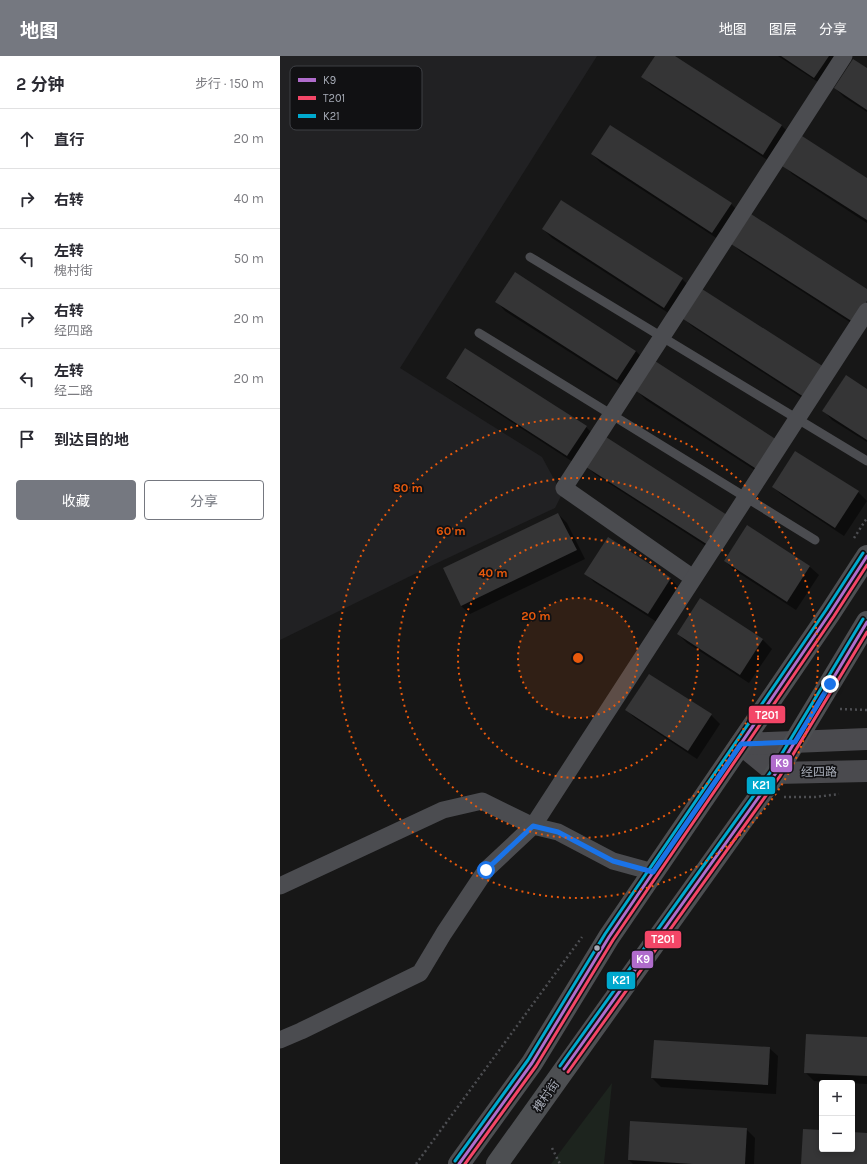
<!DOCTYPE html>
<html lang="zh">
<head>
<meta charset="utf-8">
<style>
	:root { --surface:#fff; --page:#f7f7f7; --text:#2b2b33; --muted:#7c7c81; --line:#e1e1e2; --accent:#757880 }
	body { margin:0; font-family:Karla,"Noto Sans SC",sans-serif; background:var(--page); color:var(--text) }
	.controls { position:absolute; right:12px; bottom:12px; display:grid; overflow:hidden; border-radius:4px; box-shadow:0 2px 6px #0003 }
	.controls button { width:36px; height:36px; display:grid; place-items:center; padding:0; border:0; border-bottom:1px solid var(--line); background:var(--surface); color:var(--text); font:20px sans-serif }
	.stop { position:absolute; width:12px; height:12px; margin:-9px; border:3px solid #1a73e8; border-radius:50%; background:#fff }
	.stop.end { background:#1a73e8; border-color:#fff; box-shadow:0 1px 4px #0008 }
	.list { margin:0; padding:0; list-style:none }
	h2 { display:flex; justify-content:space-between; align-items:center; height:52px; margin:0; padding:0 16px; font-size:17px }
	h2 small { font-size:13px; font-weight:400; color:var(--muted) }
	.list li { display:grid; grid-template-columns:26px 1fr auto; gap:12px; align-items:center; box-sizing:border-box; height:60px; padding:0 16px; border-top:1px solid var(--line) }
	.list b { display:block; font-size:15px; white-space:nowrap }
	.list p { margin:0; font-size:13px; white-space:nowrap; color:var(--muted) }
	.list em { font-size:13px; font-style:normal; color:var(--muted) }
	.actions { display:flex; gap:8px; padding:12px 16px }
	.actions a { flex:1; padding:9px 0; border:1px solid var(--accent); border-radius:4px; text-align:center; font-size:14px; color:var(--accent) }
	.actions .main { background:var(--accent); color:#fff }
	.icon { flex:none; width:22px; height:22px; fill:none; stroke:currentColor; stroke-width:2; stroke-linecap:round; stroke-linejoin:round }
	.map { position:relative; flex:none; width:587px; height:1108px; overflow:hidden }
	header { display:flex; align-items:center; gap:24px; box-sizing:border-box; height:56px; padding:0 20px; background:var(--accent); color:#fff }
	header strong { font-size:19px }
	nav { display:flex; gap:22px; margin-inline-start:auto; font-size:14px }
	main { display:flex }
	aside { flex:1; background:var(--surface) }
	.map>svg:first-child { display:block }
	.built { fill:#212123 }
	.green { fill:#1d241e }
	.shadow { fill:#0007 }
	.building { fill:#353536 }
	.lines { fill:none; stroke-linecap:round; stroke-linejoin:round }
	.path { stroke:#4d4e52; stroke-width:2.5; stroke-dasharray:2 3; stroke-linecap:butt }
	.lane { stroke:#4b4c50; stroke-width:9 }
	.street { stroke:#4b4c50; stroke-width:17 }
	.secondary { stroke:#4a4a4e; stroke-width:22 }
	.primary { stroke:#4d4f52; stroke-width:22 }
	.bus-1-casing { stroke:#111113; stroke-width:6 }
	.bus-2-casing { stroke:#111113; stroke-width:6 }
	.bus-3-casing { stroke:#111113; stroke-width:6 }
	.bus-1 { stroke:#b06ccc; stroke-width:3 }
	.bus-2 { stroke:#f34667; stroke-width:3 }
	.bus-3 { stroke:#00a9ce; stroke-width:3 }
	.route { stroke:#1a73e8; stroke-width:5 }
	.ring { fill:none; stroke:#e8590c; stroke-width:2; stroke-dasharray:2 4 }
	.bus-dot { fill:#a8adb8; stroke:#111113; stroke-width:1.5 }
	.labels { text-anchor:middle; stroke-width:3.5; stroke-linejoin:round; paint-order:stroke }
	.street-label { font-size:12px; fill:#a8adb8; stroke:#111113 }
	.key { fill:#111113; stroke:#3e4045; stroke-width:1 }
	.key-label { font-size:11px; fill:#a8adb8 }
	.centre { fill:#e8590c; stroke:#111113; stroke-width:2 }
	.ring-label { font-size:12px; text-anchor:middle; font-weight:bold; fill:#e8590c; stroke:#111113; stroke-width:3.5; stroke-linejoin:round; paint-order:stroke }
	.line-badge { stroke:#111113; stroke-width:1.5 }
	.badge-label { font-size:11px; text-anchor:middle; font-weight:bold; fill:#fff }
</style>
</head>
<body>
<header>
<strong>地图</strong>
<nav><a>地图</a><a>图层</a><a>分享</a></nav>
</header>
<main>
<aside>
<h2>2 分钟<small>步行 · 150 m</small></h2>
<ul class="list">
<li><svg class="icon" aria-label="ahead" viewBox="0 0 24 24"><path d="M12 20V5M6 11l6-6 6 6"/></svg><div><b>直行</b></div><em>20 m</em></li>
<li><svg class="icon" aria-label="right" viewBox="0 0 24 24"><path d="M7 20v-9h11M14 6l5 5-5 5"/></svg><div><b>右转</b></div><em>40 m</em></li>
<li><svg class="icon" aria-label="left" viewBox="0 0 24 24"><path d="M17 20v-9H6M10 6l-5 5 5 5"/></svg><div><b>左转</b><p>槐村街</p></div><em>50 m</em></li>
<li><svg class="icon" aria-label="right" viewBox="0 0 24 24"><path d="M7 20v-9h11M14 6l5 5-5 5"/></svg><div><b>右转</b><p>经四路</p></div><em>20 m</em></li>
<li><svg class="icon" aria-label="left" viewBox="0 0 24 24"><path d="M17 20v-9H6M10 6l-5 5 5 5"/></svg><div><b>左转</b><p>经二路</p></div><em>20 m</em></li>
<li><svg class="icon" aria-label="arrive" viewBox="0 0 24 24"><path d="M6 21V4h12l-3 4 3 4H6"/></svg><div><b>到达目的地</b></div></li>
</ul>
<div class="actions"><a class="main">收藏</a><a>分享</a></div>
</aside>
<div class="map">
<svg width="587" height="1108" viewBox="0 0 587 1108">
	<rect width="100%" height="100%" fill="#171717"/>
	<polygon class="built" points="0,0 317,0 120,312 262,401 282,438 275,452 155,508 0,584"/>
	<polygon class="green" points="332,1027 324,1108 271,1108"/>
	<g class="shadow">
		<polygon points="376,0 393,0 502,70 511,79 492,107 371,29 363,20"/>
		<polygon points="498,0 561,0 544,30"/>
		<polygon points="587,13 587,56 564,41 555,32"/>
		<polygon points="312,98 451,148 460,157 441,185 321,107"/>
		<polygon points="504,109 587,123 587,167 512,118"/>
		<polygon points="282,145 402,223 411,232 393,260 272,182 263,173"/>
		<polygon points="453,188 587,234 587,267 582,274 461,196"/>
		<polygon points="235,217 356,295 364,304 346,332 225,255 217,246"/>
		<polygon points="422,234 533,349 413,271 404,263"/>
		<polygon points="376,307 487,422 366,344 357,335"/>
		<polygon points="167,322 306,371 315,380 296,408 176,330"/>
		<polygon points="587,334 587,386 552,364 544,355"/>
		<polygon points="326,382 437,497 316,419 307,411"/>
		<polygon points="493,431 578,436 587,445 564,480 502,439"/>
		<polygon points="278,458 287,467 305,503 190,558 181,550"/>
		<polygon points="468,470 530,511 539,519 516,554 454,514 445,505"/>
		<polygon points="328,483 391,523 399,532 377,566 314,526 306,518"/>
		<polygon points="421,544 483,584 492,593 469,627 407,587 398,578"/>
		<polygon points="369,619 431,659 440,668 417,703 355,662 346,654"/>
		<polygon points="587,982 587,1028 534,1025 525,1016"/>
		<polygon points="489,992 498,1000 496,1038 381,1031 372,1022"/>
		<polygon points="466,1073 475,1082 474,1108 353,1108 349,1104"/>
	</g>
	<g class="building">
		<polygon points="375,0 395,0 502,69 483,99 361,21"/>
		<polygon points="501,0 549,0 534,22"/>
		<polygon points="573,3 587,12 587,54 554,32"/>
		<polygon points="330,69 452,147 432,177 311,98"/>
		<polygon points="522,80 587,122 587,164 502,110"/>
		<polygon points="281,144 403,222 384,252 262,173"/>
		<polygon points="471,158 587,233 587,245 573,266 451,188"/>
		<polygon points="235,216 356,295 337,324 215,246"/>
		<polygon points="422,233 544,311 524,341 403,263"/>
		<polygon points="185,292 307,370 287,400 166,322"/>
		<polygon points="375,305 497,384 478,414 356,335"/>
		<polygon points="566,319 587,333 587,384 542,355"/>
		<polygon points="326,381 447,459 428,489 306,411"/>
		<polygon points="515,395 579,435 555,472 492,431"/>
		<polygon points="278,457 297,494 181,550 163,512"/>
		<polygon points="467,469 530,510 507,546 444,505"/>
		<polygon points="328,481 391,522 368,558 304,518"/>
		<polygon points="420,542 483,583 460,619 397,578"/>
		<polygon points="369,618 432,658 408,695 345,654"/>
		<polygon points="526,978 587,981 587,1020 524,1017"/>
		<polygon points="374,984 490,991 488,1029 371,1022"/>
		<polygon points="350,1065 467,1072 465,1108 413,1108 348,1104"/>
		<polygon points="523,1073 542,1074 542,1093 572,1093 572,1076 587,1077 587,1108 521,1108"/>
	</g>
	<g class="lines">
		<g class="path">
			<polyline points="574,482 587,462"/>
			<polyline points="560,653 587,654"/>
			<polyline points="504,741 535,741 559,738"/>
			<polyline points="272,1092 280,1108"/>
			<polyline points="136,1108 302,881"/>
		</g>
		<g class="lane">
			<polyline points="250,201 587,405"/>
			<polyline points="199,277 535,484"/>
		</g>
		<g class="street">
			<polyline points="413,522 284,432 564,0"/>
			<polyline points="0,830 163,754 202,745 253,770 278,776 333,805 373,816"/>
			<polyline points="0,984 21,975 140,917 164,877 206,814 253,770 587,255"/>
		</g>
		<g class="secondary">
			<polyline points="461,688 496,717 587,715"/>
			<polyline points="461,688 587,683"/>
		</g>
		<g class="primary">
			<polyline points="179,1108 252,1007 329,881 550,557 587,500"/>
			<polyline points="217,1108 496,717 587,566"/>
		</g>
		<g class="bus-1-casing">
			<g id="bus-1">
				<polyline points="284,1013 496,717 587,566"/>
				<polyline points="179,1108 252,1007 329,881 550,557 587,500"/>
			</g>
		</g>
		<g class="bus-2-casing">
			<g id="bus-2">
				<polyline points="288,1016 500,720 587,576"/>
				<polyline points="185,1108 256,1010 333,884 554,560 587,509"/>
			</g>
		</g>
		<g class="bus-3-casing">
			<g id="bus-3">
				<polyline points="280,1010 492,714 583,563"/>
				<polyline points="175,1105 248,1004 325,878 546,554 583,497"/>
			</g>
		</g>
		<use href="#bus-1" class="bus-1"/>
		<use href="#bus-2" class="bus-2"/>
		<use href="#bus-3" class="bus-3"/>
	</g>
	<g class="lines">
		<polyline class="route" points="206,814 253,770 278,776 333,805 373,816 461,688 515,686 550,628"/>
	</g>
	<circle cx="298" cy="602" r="60" fill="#e8590c" fill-opacity=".12"/>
	<g class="ring">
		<circle cx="298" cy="602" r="60"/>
		<circle cx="298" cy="602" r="120"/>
		<circle cx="298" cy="602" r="180"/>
		<circle cx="298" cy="602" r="240"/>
	</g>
	<circle class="bus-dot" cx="317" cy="892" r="3.5"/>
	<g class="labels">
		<g class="street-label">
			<text transform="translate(539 716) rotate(-1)" y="4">经四路</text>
			<text transform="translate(266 1040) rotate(-55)" y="4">槐村街</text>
		</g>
	</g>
	<rect x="10" y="10" width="132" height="64" rx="6" class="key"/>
	<rect x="18" y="22" width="18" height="4" fill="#b06ccc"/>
	<rect x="18" y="40" width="18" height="4" fill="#f34667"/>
	<rect x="18" y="58" width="18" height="4" fill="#00a9ce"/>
	<g class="key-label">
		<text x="43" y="28">K9</text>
		<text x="43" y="46">T201</text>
		<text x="43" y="64">K21</text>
	</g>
	<circle cx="298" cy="602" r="6" class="centre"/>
	<g class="ring-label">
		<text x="128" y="436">80 m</text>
		<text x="171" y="479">60 m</text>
		<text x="213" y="521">40 m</text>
		<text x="256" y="564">20 m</text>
	</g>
	<g class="line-badge">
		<rect x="468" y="649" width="38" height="19" rx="4" fill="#f34667"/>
		<rect x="490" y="698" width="23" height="19" rx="4" fill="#b06ccc"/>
		<rect x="466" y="720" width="30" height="19" rx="4" fill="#00a9ce"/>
		<rect x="364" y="874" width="38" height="19" rx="4" fill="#f34667"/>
		<rect x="351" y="894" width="23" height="19" rx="4" fill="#b06ccc"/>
		<rect x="326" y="915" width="30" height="19" rx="4" fill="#00a9ce"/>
	</g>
	<g class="badge-label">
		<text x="487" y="663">T201</text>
		<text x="502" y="711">K9</text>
		<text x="481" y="733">K21</text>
		<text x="383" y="887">T201</text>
		<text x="363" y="907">K9</text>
		<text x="341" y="928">K21</text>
	</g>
</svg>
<div class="controls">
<button>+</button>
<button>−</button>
</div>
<div class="stop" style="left:206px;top:814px"></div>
<div class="stop end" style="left:550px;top:628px"></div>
</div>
</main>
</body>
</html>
